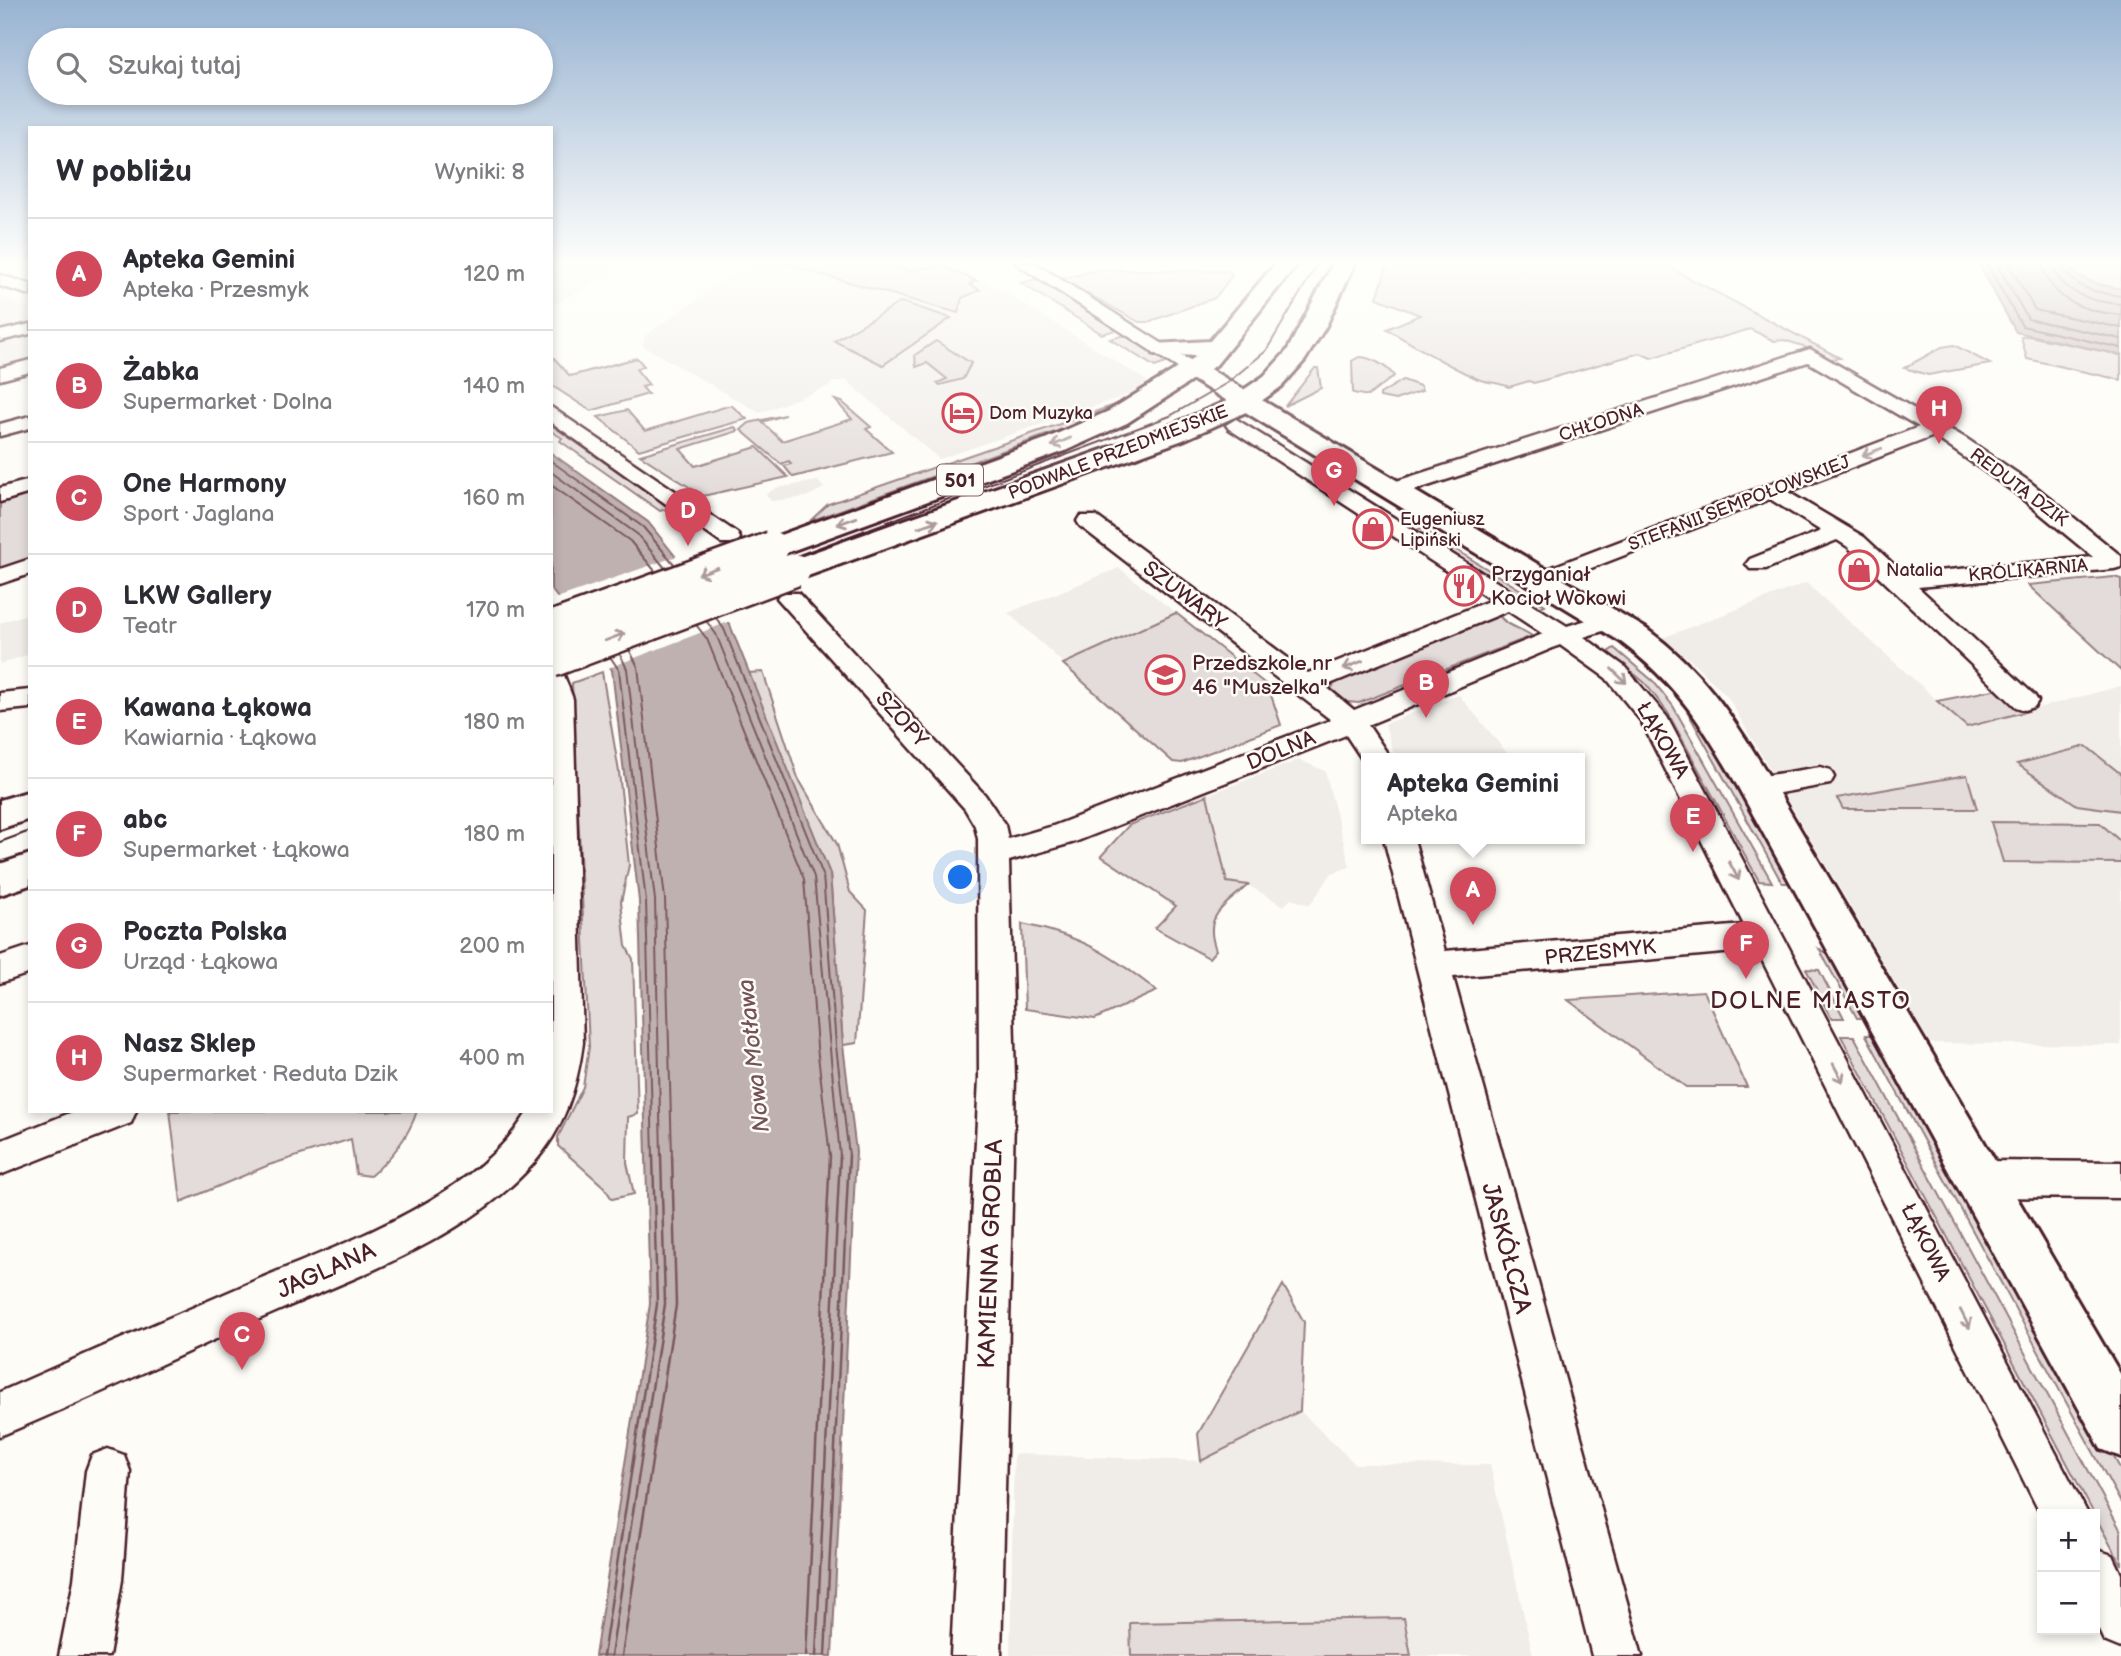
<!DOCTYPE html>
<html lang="pl">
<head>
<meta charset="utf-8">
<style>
	:root { --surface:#fff; --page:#f2f2f3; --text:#2b2b33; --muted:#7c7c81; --line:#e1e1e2; --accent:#d1495b }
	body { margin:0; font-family:"Balsamiq Sans",sans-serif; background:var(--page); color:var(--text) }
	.controls { position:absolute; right:21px; bottom:21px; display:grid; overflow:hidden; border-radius:0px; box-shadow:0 4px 10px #0003 }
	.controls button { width:63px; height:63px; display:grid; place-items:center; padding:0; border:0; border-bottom:2px solid var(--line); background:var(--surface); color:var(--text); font:35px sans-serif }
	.you { position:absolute; left:961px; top:878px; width:24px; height:24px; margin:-18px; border:5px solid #fff; border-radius:50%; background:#1a73e8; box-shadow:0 0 0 10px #1a73e833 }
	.badge { display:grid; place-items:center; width:46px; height:46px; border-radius:50%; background:var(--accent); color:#fff; font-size:23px; font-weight:700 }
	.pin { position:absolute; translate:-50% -58px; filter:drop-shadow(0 2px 4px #0008) }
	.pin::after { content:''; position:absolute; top:37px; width:24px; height:21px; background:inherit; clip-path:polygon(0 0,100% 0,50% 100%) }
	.popup { position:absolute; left:1361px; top:753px; width:224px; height:91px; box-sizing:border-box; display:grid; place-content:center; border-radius:0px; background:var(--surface); filter:drop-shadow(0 2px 5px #0005); font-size:23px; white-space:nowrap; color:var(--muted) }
	.popup b { font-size:26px; color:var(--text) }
	.popup::after { content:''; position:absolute; left:50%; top:100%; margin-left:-14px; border:14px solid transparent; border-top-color:var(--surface) }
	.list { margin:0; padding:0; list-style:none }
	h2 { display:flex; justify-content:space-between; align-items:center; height:91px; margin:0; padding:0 28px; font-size:30px }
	h2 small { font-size:23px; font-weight:400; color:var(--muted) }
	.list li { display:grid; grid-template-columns:46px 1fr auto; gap:21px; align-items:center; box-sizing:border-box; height:112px; padding:0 28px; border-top:2px solid var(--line) }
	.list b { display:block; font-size:26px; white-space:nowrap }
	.list p { margin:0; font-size:23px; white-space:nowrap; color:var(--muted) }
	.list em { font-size:23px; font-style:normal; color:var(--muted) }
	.icon { flex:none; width:38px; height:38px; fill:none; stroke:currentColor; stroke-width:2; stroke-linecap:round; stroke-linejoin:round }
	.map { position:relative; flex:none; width:2121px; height:1656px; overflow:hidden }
	.search { position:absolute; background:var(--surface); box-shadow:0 4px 10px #0003; left:28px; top:28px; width:525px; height:77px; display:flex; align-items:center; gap:18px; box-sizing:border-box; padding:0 24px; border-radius:38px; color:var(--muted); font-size:26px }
	.panel { position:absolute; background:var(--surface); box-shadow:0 4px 10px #0003; left:28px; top:126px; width:525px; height:987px; border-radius:0px }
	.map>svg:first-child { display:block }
	.built { fill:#f0ece8 }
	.green { fill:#e3dcda; stroke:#967e82; stroke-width:2 }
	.water { fill:#c0b1b1; stroke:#91777b; stroke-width:2 }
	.pier { fill:#fdfcf7 }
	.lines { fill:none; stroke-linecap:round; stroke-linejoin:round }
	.shore-far1 { stroke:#795961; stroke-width:2 }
	.shore { stroke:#795961; stroke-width:2.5 }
	.street-casing { stroke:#4a1f2b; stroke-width:5 }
	.secondary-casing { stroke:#4a1f2b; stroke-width:6 }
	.primary-casing { stroke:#4a1f2b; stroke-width:6 }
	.street { fill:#fdfcf7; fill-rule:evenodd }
	.secondary { fill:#fdfcf7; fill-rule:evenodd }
	.primary { fill:#fdfcf7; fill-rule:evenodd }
	.tram { stroke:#4a1f2b; stroke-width:2 }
	.primary-bridge-casing { stroke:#4a1f2b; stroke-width:37; stroke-linecap:butt }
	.primary-bridge { stroke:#fdfcf7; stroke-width:32 }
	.oneway { stroke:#ac999b }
	.labels { text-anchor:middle; stroke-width:5; stroke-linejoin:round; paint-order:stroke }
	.far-poi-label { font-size:18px; fill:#4a1f2b; stroke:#fdfcf7; text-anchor:start }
	.far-street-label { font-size:18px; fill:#4a1f2b; stroke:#fdfcf7 }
	.shield { fill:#fdfcf7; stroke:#806168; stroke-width:2 }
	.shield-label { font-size:19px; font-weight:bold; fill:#4a1f2b }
	.poi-label { font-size:21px; fill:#4a1f2b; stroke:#fdfcf7; text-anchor:start }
	.street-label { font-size:21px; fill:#4a1f2b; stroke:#fdfcf7 }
	.water-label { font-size:23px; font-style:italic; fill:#73525a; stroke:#fdfcf7 }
	.quarter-label { font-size:24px; letter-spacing:2px; fill:#4a1f2b; stroke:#fdfcf7 }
	.near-street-label { font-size:24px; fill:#4a1f2b; stroke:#fdfcf7 }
</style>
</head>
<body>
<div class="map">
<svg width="2121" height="1656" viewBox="0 0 2121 1656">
	<rect width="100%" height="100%" fill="#fdfcf7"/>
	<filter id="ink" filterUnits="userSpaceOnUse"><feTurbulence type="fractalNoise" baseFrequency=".0143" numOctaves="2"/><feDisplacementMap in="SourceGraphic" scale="14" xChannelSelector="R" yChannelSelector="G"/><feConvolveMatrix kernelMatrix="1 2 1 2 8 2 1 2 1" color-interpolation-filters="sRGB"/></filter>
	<g filter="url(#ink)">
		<g class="built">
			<polygon points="551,263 630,263 553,305 551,309"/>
			<polygon points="748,263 946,263 1005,292 1147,381 1145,389 939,459 846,380 830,383 832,385 760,413 643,346 645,336"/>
			<polygon points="0,296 30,308 30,362 0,370"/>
			<polygon points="818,481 824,488 806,497 771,501 766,494 776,488"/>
			<polygon points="1119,568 1268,686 1281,725 1182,763 1173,762 1008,613"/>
			<polygon points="1806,583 1967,727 2121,686 2121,1045 1930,1043 1727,696 1692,661 1662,638"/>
			<polygon points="30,613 30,654 0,664 0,623"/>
			<polygon points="1459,695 1512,759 1395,759 1385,724"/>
			<polygon points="1299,760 1325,771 1350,867 1332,873 1310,905 1291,899 1284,906 1248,885 1227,882 1207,795"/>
			<polygon points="1300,1411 1355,1464 1490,1465 1533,1656 1010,1656 1014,1454 1201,1461"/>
		</g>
		<g class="green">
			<polygon points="781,263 868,263 910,270 942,266 976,281 969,284 980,290 962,298 958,313"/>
			<path d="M1388 263H1661L1840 358 1826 360 1803 346 1784 340 1774 341 1750 329 1651 358 1640 353 1534 383 1529 381 1509 387C1499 382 1488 383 1478 379 1446 365 1415 346 1387 329L1420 315 1377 298Z"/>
			<path d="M2066 263H2121V289C2100 285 2079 282 2066 263Z"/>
			<polygon points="1096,270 1229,271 1233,274 1215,298 1148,322 1139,322 1062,279"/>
			<polygon points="1036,279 1116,330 1102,334 1021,283"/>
			<polygon points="901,302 951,318 883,365 834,341"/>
			<polygon points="1125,335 1168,362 1155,367 1110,339"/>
			<polygon points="2028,336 2121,355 2121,380 2027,359 2021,337"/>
			<polygon points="936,341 971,363 963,379 940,385 937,383 947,379 927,363 916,367 915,355"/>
			<polygon points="1954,345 1990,364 1928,375 1904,368 1942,347"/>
			<path d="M1359 357C1371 357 1387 366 1394 376L1368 396 1353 393 1352 361Z"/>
			<polygon points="554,358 570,376 637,358 644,366 636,369 649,385 642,387 648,394 591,411 551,385 551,359"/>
			<polygon points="1315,368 1318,368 1321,388 1285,406"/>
			<polygon points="1403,380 1420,386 1422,391 1395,400 1380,397 1380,394"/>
			<polygon points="1135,398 1093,418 810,521 828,504"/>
			<polygon points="835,400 842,402 871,427 866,429 892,452 793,477 784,466 791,464 789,461 781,464 741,430 749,423 785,415 762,422 782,441 852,419"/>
			<polygon points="731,405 747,419 639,450 598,417 627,410 645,431"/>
			<polygon points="551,425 693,524 682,525 672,519 676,517 666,509 660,511 560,441 562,438 551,431"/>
			<polygon points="735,427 738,431 680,449 695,466 757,447 788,477 703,496 640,455"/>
			<polygon points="30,490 30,559 0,569 0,498"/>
			<polygon points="1421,528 1545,605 1539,608 1417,530"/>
			<polygon points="2114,577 2121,579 2121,671 2028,585"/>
			<polygon points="1176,613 1268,686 1281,725 1182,763 1173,762 1063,664"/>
			<path d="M1500 616C1504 625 1523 629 1532 636L1359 703 1347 702 1331 689 1335 683Z"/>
			<polygon points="1628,643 1694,705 1795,883 1782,883 1686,709 1668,685 1624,645"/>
			<polygon points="1614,648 1653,681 1673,706 1772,882 1759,881 1668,713 1645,683 1608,652"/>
			<polygon points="602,672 619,772 629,865 621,902 626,946 633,959 638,1114 628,1117 627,1163 634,1194 612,1199 604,1187 558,1146 558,1137 583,1087 589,1047 572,683"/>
			<polygon points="763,672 798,778 837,844 850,892 867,910 857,1043 843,1045 830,874 748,673"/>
			<polygon points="2003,688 2028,711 1967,727 1937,701"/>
			<polygon points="2086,746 2121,774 2121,811 2077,805 2017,764"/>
			<polygon points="1967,775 1977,809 1843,809 1837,798"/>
			<path d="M1207 795 1227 882 1248 885C1222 908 1203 916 1216 950L1209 958 1155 928 1176 906 1101 856 1129 825Z"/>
			<polygon points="1991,822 2100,823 2121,842 2121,863 2003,862"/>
			<path d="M1022 924C1082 936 1110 954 1157 991L1095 1019 1025 1009Z"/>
			<polygon points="1819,949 1833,957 1870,1018 1857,1018"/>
			<polygon points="1806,969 1819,970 1844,1018 1831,1018"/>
			<polygon points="1704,991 1747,1087 1686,1087 1568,1000"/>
			<polygon points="1866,1035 1879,1035 2121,1470 2121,1503"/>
			<polygon points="1841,1036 1854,1036 2121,1531 2121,1565"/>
			<path d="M417 1111C408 1138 392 1158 370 1176L356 1174 351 1139 269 1165 181 1202 170 1111Z"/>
			<polygon points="1283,1285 1304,1322 1300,1411 1201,1461 1198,1434"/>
			<polygon points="1404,1618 1411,1656 1131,1656 1130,1623"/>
		</g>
		<g class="water">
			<path d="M1978 263H2066C2079 282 2100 285 2121 289V355L2016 332Z"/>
			<polygon points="551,453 648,522 730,625 830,874 843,1045 856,1152 832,1656 595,1656 650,1304 639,901 612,670 551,589"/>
		</g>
		<polygon class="pier" points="680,555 731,621 606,669 554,599"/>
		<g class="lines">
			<g class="shore-far1">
				<polyline points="1986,263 2022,326 2121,348"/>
				<polyline points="1996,263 2028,319 2121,339"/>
				<polyline points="2008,263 2035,310 2121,328"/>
				<path d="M2042 263C2049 301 2087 312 2121 315"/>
				<path d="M2052 263C2060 294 2092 302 2121 304"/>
				<path d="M2061 263C2070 288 2097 293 2121 296"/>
				<polyline points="551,461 643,527 674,564"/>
				<polyline points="551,472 637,534 665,568"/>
				<polyline points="551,485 630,541 655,571"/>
				<polyline points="716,618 724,629 823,875 836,1046 849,1156"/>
				<polyline points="707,622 716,634 814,877 840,1156"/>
				<polyline points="697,626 707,639 804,879 817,1047 830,1156"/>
				<polyline points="630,651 638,667 665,899 672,1156"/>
				<polyline points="620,654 627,669 655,900 661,1156"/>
				<polyline points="611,658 619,670 646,901 653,1156"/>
			</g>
			<g class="shore">
				<polyline points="603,1656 657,1304 653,1155"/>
				<polyline points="611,1656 665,1304 661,1155"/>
				<polyline points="622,1656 676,1305 672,1155"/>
				<polyline points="806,1656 830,1155"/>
				<polyline points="816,1656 840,1155"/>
				<polyline points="825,1656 849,1155"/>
			</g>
			<g class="street-casing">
				<g id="street">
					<polygon points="1015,263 1035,263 1204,370 1201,374 1187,374"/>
					<polygon points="0,275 30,284 30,295 0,286"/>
					<polygon points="30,324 30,334 0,341 0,331"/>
					<path d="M1810 349 1967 439 2030 482 2121 556V567L2114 569 1918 587 2034 695 2038 701 2034 707 2025 710 2016 707 1848 547 1837 540 1766 569H1750L1746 564 1750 559 1821 531 1770 499 1550 584H1534L1530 579 1534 574 1919 427 1808 362 1400 495H1384L1381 490 1384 485ZM1934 436 2014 492 2093 557 1904 574 1864 537 1788 492Z"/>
					<polygon points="30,360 30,372 0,380 0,368"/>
					<polygon points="551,407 737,533 740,538 737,543 721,543 551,422"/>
					<polygon points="30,416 30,428 0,436 0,424"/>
					<path d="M1236 419 1567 626 1610 613 1619 616 1622 621 1619 626 1584 637 1624 666 1667 717 2088 1514H2042V1517L1757 950 1453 977 1642 1656H1592L1384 839H1414L1445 951 1744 925 1641 721 1606 678 1560 645 1368 725 1391 759H1366V765L1346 735 1075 842 1009 861 1015 1078 1001 1656H951L979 1078 978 839 975 826 965 809 777 598 780 593H798L985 795 1005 825 1008 839 1053 826 1309 728 1331 720 1080 526 1077 521 1080 516H1096L1308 673 1491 600 1229 429 1226 425ZM1508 611 1543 634 1354 710 1325 686Z"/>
					<polygon points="30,480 30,493 0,502 0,488"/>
					<polygon points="30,559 30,574 0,584 0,569"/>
					<path d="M551 663 560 665 573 699 583 1043C577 1088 564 1129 533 1164 463 1242 351 1278 257 1320 172 1359 87 1400 0 1436V1392C79 1357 159 1322 238 1288 331 1247 473 1203 528 1111H551Z"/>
					<polygon points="30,690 30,708 0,711 0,693"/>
					<polygon points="1820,767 1830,770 1834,777 1830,784 1757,797 1747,794 1743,787 1747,780 1757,777"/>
					<polygon points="30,946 30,973 0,983 0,956"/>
					<polygon points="75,1111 136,1111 131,1123 0,1175 0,1141"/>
					<polygon points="1979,1161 2121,1162 2121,1198 1979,1197 1966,1192 1960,1179 1966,1166"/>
					<polygon points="108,1449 124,1455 130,1471 122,1580 109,1656 59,1656 74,1580 86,1471 92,1455"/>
					<polygon points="2095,1549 2112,1555 2121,1574 2121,1648 2104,1641 2095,1622"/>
				</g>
			</g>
			<g class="secondary-casing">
				<path id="secondary" d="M1194 363 1203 365 1645 628C1703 670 1733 717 1770 778L2121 1375V1457L2101 1449 1738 787C1705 728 1677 684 1621 642L1185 375 1182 370 1185 365Z"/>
			</g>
			<g class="primary-casing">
				<g id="primary">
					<polygon points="1276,263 1298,263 1216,365 1127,423 1065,451 783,554 772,557 761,554 757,548 761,542 1045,439 1109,411 1197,356 1154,354 1150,349 1154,344 1210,341"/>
					<polygon points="1333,263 1355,263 1326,326 1305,360 1282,386 1246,412 1183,440 805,577 794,579 783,577 779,570 783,563 1164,428 1227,401 1264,376 1287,351"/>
					<polygon points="30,791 30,819 0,829 0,800"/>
					<polygon points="30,854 30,885 0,895 0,864"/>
				</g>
			</g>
			<use href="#street" class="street"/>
			<use href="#secondary" class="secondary"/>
			<use href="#primary" class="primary"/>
			<g class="tram">
				<polyline points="551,648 1170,416 1227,383 1266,351 1318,263"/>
				<polyline points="0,842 30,831"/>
			</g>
			<g class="primary-bridge-casing">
				<g id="primary-bridge">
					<polyline points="551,628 772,548"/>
					<polyline points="551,661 794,570"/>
				</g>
			</g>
			<use href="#primary-bridge" class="primary-bridge"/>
		</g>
		<defs><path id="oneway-shaft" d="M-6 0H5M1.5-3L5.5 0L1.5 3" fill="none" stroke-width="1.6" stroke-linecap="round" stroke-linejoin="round" transform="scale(1.75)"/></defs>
		<g class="oneway">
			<use href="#oneway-shaft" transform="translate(1061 442) rotate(157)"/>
			<use href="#oneway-shaft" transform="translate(1872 452) rotate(159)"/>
			<use href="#oneway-shaft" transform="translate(847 521) rotate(160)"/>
			<use href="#oneway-shaft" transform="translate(928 524) rotate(-19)"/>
			<use href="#oneway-shaft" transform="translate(708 571) rotate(160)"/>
			<use href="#oneway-shaft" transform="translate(615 637) rotate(-21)"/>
			<use href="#oneway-shaft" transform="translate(1353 665) rotate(158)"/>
			<use href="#oneway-shaft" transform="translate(1619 676) rotate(44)"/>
			<use href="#oneway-shaft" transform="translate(1734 871) rotate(62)"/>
			<use href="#oneway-shaft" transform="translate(1838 1073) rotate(62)"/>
			<use href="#oneway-shaft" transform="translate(1965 1319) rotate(63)"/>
		</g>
	</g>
	<linearGradient id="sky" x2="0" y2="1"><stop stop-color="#98b3d2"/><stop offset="0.53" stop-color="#fefefb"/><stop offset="1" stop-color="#fefefb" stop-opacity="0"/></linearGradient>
	<rect width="2121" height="495" fill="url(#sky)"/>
	<defs>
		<g id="hotel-ring" transform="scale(2.0125)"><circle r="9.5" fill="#fdfcf7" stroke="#d1495b" stroke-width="1.5"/><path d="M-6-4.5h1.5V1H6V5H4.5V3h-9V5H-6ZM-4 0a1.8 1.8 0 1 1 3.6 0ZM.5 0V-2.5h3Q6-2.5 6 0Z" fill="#d1495b"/></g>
		<g id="shop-ring" transform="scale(2.0125)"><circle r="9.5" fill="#fdfcf7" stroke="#d1495b" stroke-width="1.5"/><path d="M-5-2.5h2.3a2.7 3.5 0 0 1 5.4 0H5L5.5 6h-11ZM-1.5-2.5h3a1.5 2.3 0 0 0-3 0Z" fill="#d1495b"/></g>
		<g id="restaurant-ring" transform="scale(2.0125)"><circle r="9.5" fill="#fdfcf7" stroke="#d1495b" stroke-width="1.5"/><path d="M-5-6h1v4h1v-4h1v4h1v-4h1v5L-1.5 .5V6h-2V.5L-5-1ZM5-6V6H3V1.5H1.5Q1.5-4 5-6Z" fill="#d1495b"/></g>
		<g id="school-ring" transform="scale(2.0125)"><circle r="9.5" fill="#fdfcf7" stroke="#d1495b" stroke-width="1.5"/><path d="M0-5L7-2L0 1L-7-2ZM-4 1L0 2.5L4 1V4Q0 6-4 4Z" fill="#d1495b"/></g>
	</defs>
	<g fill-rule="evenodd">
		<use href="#hotel-ring" x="962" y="413"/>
		<use href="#shop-ring" x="1373" y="529"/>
		<use href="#shop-ring" x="1859" y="570"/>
		<use href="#restaurant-ring" x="1464" y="586"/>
		<use href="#school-ring" x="1165" y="675"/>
	</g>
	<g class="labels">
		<g class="far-poi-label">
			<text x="989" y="419">Dom Muzyka</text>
			<text x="1400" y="525">Eugeniusz<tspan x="1400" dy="21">Lipiński</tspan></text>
			<text x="1886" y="576">Natalia</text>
		</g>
		<g class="far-street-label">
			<text transform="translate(1601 422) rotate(-18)" y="6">CHŁODNA</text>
			<text transform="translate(1118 452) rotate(-21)" y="6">PODWALE PRZEDMIEJSKIE</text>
			<text transform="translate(2019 487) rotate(37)" y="6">REDUTA DZIK</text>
			<text transform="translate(1739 503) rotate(-21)" y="6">STEFANII SEMPOŁOWSKIEJ</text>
			<text transform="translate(2028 570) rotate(-5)" y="6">KRÓLIKARNIA</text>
		</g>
		<rect class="shield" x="937" y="464.5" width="46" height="31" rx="5"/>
		<g class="shield-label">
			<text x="960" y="487">501</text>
		</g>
		<g class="poi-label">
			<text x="1491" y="581">Przyganiał<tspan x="1491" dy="24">Kocioł Wokowi</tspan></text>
			<text x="1192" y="670">Przedszkole nr<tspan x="1192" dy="24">46 "Muszelka"</tspan></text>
		</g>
		<g class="street-label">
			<text transform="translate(1185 595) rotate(37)" y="7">SZUWARY</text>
			<text transform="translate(902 719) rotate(48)" y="7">SZOPY</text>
			<text transform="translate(1663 740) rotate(60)" y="7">ŁĄKOWA</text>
			<text transform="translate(1281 750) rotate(-22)" y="7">DOLNA</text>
			<text transform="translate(1600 952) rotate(-6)" y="7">PRZESMYK</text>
			<text transform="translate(1926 1242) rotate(63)" y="7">ŁĄKOWA</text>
		</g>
		<g class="water-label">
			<text transform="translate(753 1056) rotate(-96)" y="8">Nowa Motława</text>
		</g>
		<g class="quarter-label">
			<text x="1811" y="1008">DOLNE MIASTO</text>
		</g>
		<g class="near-street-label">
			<text transform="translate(1507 1248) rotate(75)" y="8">JASKÓŁCZA</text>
			<text transform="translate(990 1254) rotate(-88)" y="8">KAMIENNA GROBLA</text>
			<text transform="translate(326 1270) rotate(-24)" y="8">JAGLANA</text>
		</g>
	</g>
</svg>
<div class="controls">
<button>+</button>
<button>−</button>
</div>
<div class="you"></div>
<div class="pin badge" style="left:1473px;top:925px">A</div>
<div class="popup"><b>Apteka Gemini</b>Apteka</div>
<div class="pin badge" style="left:1426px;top:718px">B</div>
<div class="pin badge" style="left:242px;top:1370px">C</div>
<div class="pin badge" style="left:688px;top:546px">D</div>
<div class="pin badge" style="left:1693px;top:852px">E</div>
<div class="pin badge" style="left:1746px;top:979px">F</div>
<div class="pin badge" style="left:1334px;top:506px">G</div>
<div class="pin badge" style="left:1939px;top:444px">H</div>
<div class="search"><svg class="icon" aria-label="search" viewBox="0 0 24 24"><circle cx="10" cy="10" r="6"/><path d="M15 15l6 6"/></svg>Szukaj tutaj</div>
<section class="panel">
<h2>W pobliżu<small>Wyniki: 8</small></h2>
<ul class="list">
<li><span class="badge">A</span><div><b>Apteka Gemini</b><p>Apteka · Przesmyk</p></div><em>120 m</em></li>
<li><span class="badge">B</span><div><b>Żabka</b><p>Supermarket · Dolna</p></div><em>140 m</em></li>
<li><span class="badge">C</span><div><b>One Harmony</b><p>Sport · Jaglana</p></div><em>160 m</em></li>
<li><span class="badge">D</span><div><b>LKW Gallery</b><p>Teatr</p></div><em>170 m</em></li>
<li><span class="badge">E</span><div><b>Kawana Łąkowa</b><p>Kawiarnia · Łąkowa</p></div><em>180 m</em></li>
<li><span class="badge">F</span><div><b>abc</b><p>Supermarket · Łąkowa</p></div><em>180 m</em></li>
<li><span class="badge">G</span><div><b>Poczta Polska</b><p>Urząd · Łąkowa</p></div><em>200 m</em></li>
<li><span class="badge">H</span><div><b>Nasz Sklep</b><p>Supermarket · Reduta Dzik</p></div><em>400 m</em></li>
</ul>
</section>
</div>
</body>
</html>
